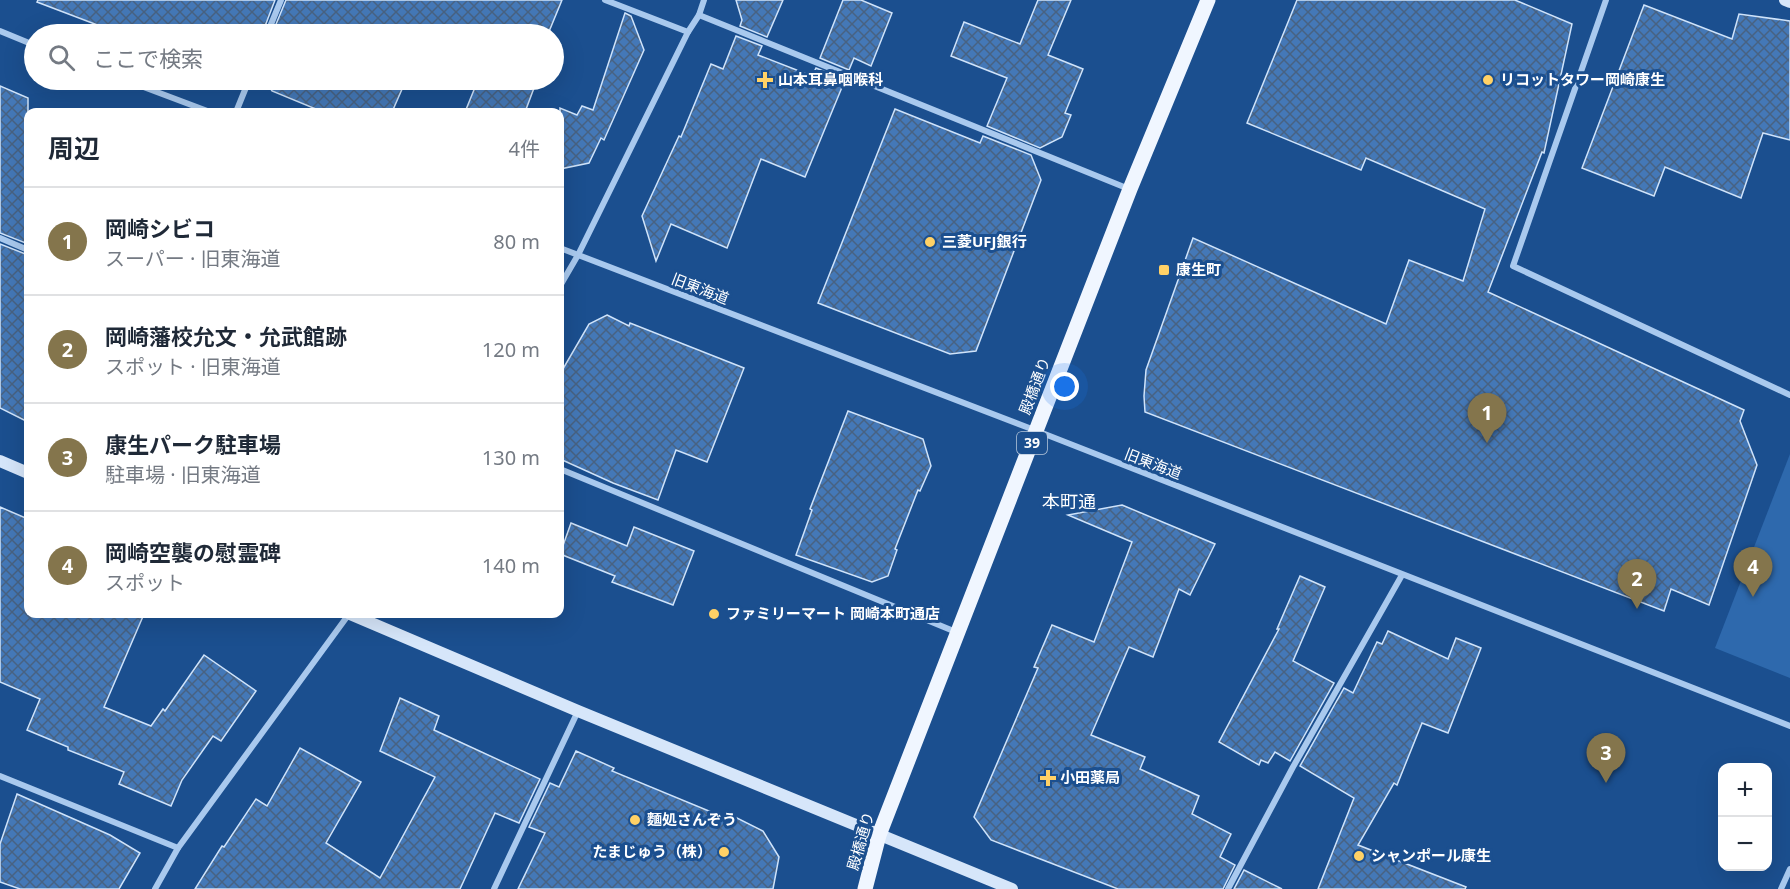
<!DOCTYPE html>
<html lang="ja">
<head>
<meta charset="utf-8">
<style>
	:root { --surface:#fff; --page:#f2f2f3; --text:#1f2937; --muted:#747a83; --line:#e0e1e3; --accent:#84754c }
	body { margin:0; font-family:"Noto Sans","Noto Sans JP",sans-serif; background:var(--page); color:var(--text) }
	.controls { position:absolute; right:18px; bottom:18px; display:grid; overflow:hidden; border-radius:12px; box-shadow:0 6px 24px #0002 }
	.controls button { width:54px; height:54px; display:grid; place-items:center; padding:0; border:0; border-bottom:2px solid var(--line); background:var(--surface); color:var(--text); font:30px sans-serif }
	.you { position:absolute; left:1065px; top:387px; width:21px; height:21px; margin:-15px; border:4px solid #fff; border-radius:50%; background:#1a73e8; box-shadow:0 0 0 9px #1a73e833 }
	.badge { display:grid; place-items:center; width:39px; height:39px; border-radius:50%; background:var(--accent); color:#fff; font-size:20px; font-weight:700 }
	.pin { position:absolute; translate:-50% -50px; filter:drop-shadow(0 2px 3px #0008) }
	.pin::after { content:''; position:absolute; top:32px; width:21px; height:18px; background:inherit; clip-path:polygon(0 0,100% 0,50% 100%) }
	.list { margin:0; padding:0; list-style:none }
	h2 { display:flex; justify-content:space-between; align-items:center; height:78px; margin:0; padding:0 24px; font-size:26px }
	h2 small { font-size:20px; font-weight:400; color:var(--muted) }
	.list li { display:grid; grid-template-columns:39px 1fr auto; gap:18px; align-items:center; box-sizing:border-box; height:108px; padding:0 24px; border-top:2px solid var(--line) }
	.list b { display:block; font-size:22px; white-space:nowrap }
	.list p { margin:0; font-size:20px; white-space:nowrap; color:var(--muted) }
	.list em { font-size:20px; font-style:normal; color:var(--muted) }
	.icon { flex:none; width:33px; height:33px; fill:none; stroke:currentColor; stroke-width:2; stroke-linecap:round; stroke-linejoin:round }
	.map { position:relative; flex:none; width:1790px; height:889px; overflow:hidden }
	.search { position:absolute; background:var(--surface); box-shadow:0 6px 24px #0002; left:24px; top:24px; width:540px; height:66px; display:flex; align-items:center; gap:15px; box-sizing:border-box; padding:0 21px; border-radius:33px; color:var(--muted); font-size:22px }
	.panel { position:absolute; background:var(--surface); box-shadow:0 6px 24px #0002; left:24px; top:108px; width:540px; height:510px; border-radius:12px }
	.map>svg:first-child { display:block }
	.green { fill:#2e69ad }
	.building { fill:url(#building-cross-hatch); stroke:#cfe3fa; stroke-width:1.5 }
	.lines { fill:none; stroke-linecap:round; stroke-linejoin:round }
	.street { stroke:#a9c9ee; stroke-width:6 }
	.secondary { stroke:#d6e6fa; stroke-width:12 }
	.primary { stroke:#f0f6ff; stroke-width:15 }
	.poi-dot { fill:#ffd166; stroke:#1b4f8f; stroke-width:2 }
	.labels { text-anchor:middle; stroke-width:6; stroke-linejoin:round; paint-order:stroke }
	.shield { fill:#1b4f8f; stroke:#bbcadd; stroke-width:1.5 }
	.shield-label { font-size:14px; font-weight:bold; fill:#fff }
	.poi-label { font-size:15px; font-weight:bold; fill:#fff; stroke:#1b4f8f; text-anchor:start }
	.street-label { font-size:15px; fill:#fff; stroke:#1b4f8f }
	.quarter-label { font-size:18px; fill:#fff; stroke:#1b4f8f }
</style>
</head>
<body>
<div class="map">
<svg width="1790" height="889" viewBox="0 0 1790 889">
	<defs>
		<pattern id="building-cross-hatch" width="8" height="8" patternUnits="userSpaceOnUse" patternTransform="scale(1.5)"><rect width="8" height="8" fill="#4478b7"/><path d="M0 0l8 8M0 8l8-8" fill="none" stroke="#486282"/></pattern>
	</defs>
	<rect width="100%" height="100%" fill="#1b4f8f"/>
	<polygon class="green" points="1790,454 1790,678 1715,648"/>
	<g class="building">
		<polygon points="38,0 275,0 262,34 121,34 37,2"/>
		<polygon points="286,0 562,0 548,34 272,34"/>
		<polygon points="736,0 783,0 767,37 740,26 742,20"/>
		<polygon points="843,0 861,0 892,13 871,66 854,58 849,70 820,58"/>
		<polygon points="1038,0 1071,0 1048,55 1083,69 1065,113 1071,115 1062,137 1040,148 987,126 1007,78 951,56 964,22 1020,44"/>
		<polygon points="1297,0 1515,0 1572,24 1544,153 1542,152 1488,292 1744,410 1740,421 1757,465 1709,605 1671,589 1664,611 1145,412 1144,396 1146,370 1193,238 1386,324 1409,260 1463,281 1485,209 1366,158 1361,170 1247,123"/>
		<polygon points="1644,5 1732,39 1739,14 1790,21 1790,140 1763,133 1741,198 1665,167 1654,196 1582,168"/>
		<polygon points="625,13 631,16 644,50 604,140 601,138 589,163 560,169 560,108 577,115 582,106 593,110"/>
		<polygon points="736,36 762,46 758,55 812,76 816,68 845,80 805,177 761,159 727,248 671,224 656,261 642,216 679,136 681,137 711,64 723,69"/>
		<polygon points="265,80 406,80 392,112 323,112 272,91"/>
		<polygon points="478,80 537,80 525,112 465,112"/>
		<polygon points="0,86 28,98 28,244 0,233"/>
		<polygon points="895,109 980,143 983,136 1031,155 1041,180 976,351 950,354 818,303"/>
		<polygon points="0,244 28,255 28,422 0,408"/>
		<polygon points="607,315 629,326 630,323 744,368 707,462 676,450 658,500 613,483 560,459 560,374 589,324"/>
		<polygon points="848,411 923,439 931,466 920,491 918,490 895,549 897,550 888,576 872,582 796,555 812,510 810,509"/>
		<polygon points="1122,505 1215,544 1190,595 1179,589 1153,657 1129,647 1091,735 1145,757 1140,769 1199,796 1192,814 1231,834 1220,857 1235,865 1223,889 1118,889 991,840 974,817 1038,668 1034,667 1052,625 1094,642 1132,542 1068,515"/>
		<polygon points="0,507 28,519 28,614 144,614 104,707 151,726 163,709 165,711 204,655 256,691 221,741 213,736 182,780 171,806 119,784 124,772 68,750 68,747 27,730 40,699 0,682"/>
		<polygon points="571,523 627,546 634,527 694,551 673,605 612,582 615,576 560,554"/>
		<polygon points="1300,576 1325,587 1293,661 1334,683 1290,761 1275,752 1268,763 1261,760 1259,765 1219,742 1279,629 1277,629"/>
		<polygon points="1388,631 1448,659 1456,638 1481,648 1448,733 1422,723 1397,785 1394,783 1358,845 1466,887 1465,889 1318,889 1354,798 1300,766 1344,688 1353,693 1377,642 1382,644"/>
		<polygon points="400,698 439,716 434,730 540,779 519,823 495,813 460,889 195,889 222,846 224,847 256,799 267,806 300,748 361,782 326,843 380,878 435,777 380,751"/>
		<polygon points="576,751 614,768 612,771 733,821 735,817 763,831 779,857 773,889 518,889 545,833 529,827 550,783 559,787"/>
		<polygon points="17,794 110,835 140,853 119,889 20,889 0,882 0,844"/>
		<polygon points="1244,870 1282,889 1234,889"/>
	</g>
	<g class="lines">
		<g class="street">
			<polyline points="605,0 688,32"/>
			<polyline points="1606,0 1513,266 1790,395"/>
			<polyline points="699,15 1129,189"/>
			<polyline points="0,31 34,45"/>
			<polyline points="267,34 281,0"/>
			<polyline points="125,80 210,112"/>
			<polyline points="236,112 249,80"/>
			<polyline points="0,238 28,250"/>
			<polyline points="560,248 1037,431 1790,726"/>
			<polyline points="560,286 578,255 688,32 699,15 704,0"/>
			<polyline points="560,469 956,632"/>
			<polyline points="0,776 178,848"/>
			<polyline points="155,889 178,848 349,614"/>
			<polyline points="494,889 578,711"/>
			<polyline points="1228,889 1293,767 1402,575"/>
			<polyline points="1781,889 1790,869"/>
		</g>
		<g class="secondary">
			<polyline points="1785,0 1790,2"/>
			<polyline points="0,461 28,473"/>
			<polyline points="350,614 578,711 1012,889"/>
		</g>
		<polyline class="primary" points="865,889 879,835 1130,189 1208,0"/>
	</g>
	<g class="poi-dot">
		<path d="M762 71h6v6h6v6h-6v6h-6v-6h-6v-6h6z"/>
		<circle cx="1488" cy="80" r="6"/>
		<circle cx="930" cy="242" r="6"/>
		<rect x="1158" y="264" width="12" height="12" rx="3"/>
		<circle cx="714" cy="614" r="6"/>
		<path d="M1045 769h6v6h6v6h-6v6h-6v-6h-6v-6h6z"/>
		<circle cx="635" cy="820" r="6"/>
		<circle cx="724" cy="852" r="6"/>
		<circle cx="1359" cy="856" r="6"/>
	</g>
	<g class="labels">
		<rect class="shield" x="1017" y="432" width="30" height="22" rx="4.5"/>
		<g class="shield-label">
			<text x="1032" y="448">39</text>
		</g>
		<g class="poi-label">
			<text x="778" y="85">山本耳鼻咽喉科</text>
			<text x="1500" y="85">リコットタワー岡崎康生</text>
			<text x="942" y="247">三菱UFJ銀行</text>
			<text x="1176" y="275">康生町</text>
			<text x="726" y="619">ファミリーマート 岡崎本町通店</text>
			<text x="1060" y="783">小田薬局</text>
			<text x="647" y="825">麵処さんぞう</text>
			<text x="712" y="857" text-anchor="end">たまじゅう（株）</text>
			<text x="1371" y="861">シャンポール康生</text>
		</g>
		<g class="street-label">
			<text transform="translate(700 289) rotate(21)" y="5">旧東海道</text>
			<text transform="translate(1035 386) rotate(-69)" y="5">殿橋通り</text>
			<text transform="translate(1153 464) rotate(21)" y="5">旧東海道</text>
			<text transform="translate(861 841) rotate(-74)" y="5">殿橋通り</text>
		</g>
		<g class="quarter-label">
			<text x="1069" y="508">本町通</text>
		</g>
	</g>
</svg>
<div class="controls">
<button>+</button>
<button>−</button>
</div>
<div class="you"></div>
<div class="pin badge" style="left:1487px;top:443px">1</div>
<div class="pin badge" style="left:1637px;top:609px">2</div>
<div class="pin badge" style="left:1606px;top:783px">3</div>
<div class="pin badge" style="left:1753px;top:597px">4</div>
<div class="search"><svg class="icon" aria-label="search" viewBox="0 0 24 24"><circle cx="10" cy="10" r="6"/><path d="M15 15l6 6"/></svg>ここで検索</div>
<section class="panel">
<h2>周辺<small>4件</small></h2>
<ul class="list">
<li><span class="badge">1</span><div><b>岡崎シビコ</b><p>スーパー · 旧東海道</p></div><em>80 m</em></li>
<li><span class="badge">2</span><div><b>岡崎藩校允文・允武館跡</b><p>スポット · 旧東海道</p></div><em>120 m</em></li>
<li><span class="badge">3</span><div><b>康生パーク駐車場</b><p>駐車場 · 旧東海道</p></div><em>130 m</em></li>
<li><span class="badge">4</span><div><b>岡崎空襲の慰霊碑</b><p>スポット</p></div><em>140 m</em></li>
</ul>
</section>
</div>
</body>
</html>
